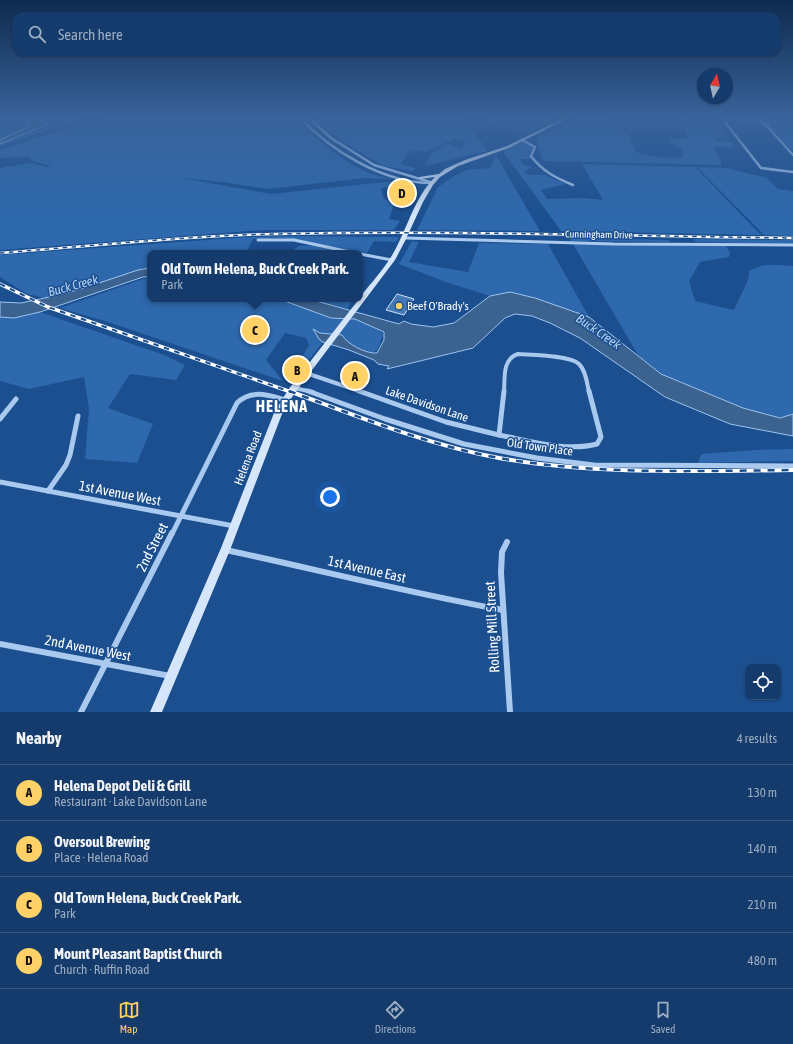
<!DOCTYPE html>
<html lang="en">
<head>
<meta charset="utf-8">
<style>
	:root { --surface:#143b6b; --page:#214673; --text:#f1f3f6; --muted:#9dadc1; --line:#33557e; --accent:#ffd166 }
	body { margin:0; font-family:"Asap Condensed",sans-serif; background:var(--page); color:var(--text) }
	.controls { position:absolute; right:12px; bottom:12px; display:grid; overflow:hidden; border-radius:8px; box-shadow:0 1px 3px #0004 }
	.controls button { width:36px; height:36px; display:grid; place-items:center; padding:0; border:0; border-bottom:1px solid var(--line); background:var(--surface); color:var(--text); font:20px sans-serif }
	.compass { position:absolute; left:697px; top:68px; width:36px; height:36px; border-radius:50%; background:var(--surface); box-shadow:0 1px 3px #0004; rotate:9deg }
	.you { position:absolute; left:330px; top:497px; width:14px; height:14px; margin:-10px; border:3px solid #fff; border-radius:50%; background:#1a73e8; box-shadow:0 0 0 6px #1a73e833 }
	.badge { display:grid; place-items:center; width:26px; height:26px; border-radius:50%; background:var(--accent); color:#111; font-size:13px; font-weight:700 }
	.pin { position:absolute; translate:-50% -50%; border:2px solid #fff; box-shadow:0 1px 4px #0006 }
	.popup { position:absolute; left:147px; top:250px; width:216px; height:52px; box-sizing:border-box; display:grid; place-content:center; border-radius:8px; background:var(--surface); filter:drop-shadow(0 1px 3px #0005); font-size:13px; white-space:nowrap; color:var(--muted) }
	.popup b { font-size:15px; color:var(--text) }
	.popup::after { content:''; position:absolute; left:50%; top:100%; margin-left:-8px; border:8px solid transparent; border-top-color:var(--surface) }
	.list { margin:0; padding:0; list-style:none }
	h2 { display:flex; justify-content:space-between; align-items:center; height:52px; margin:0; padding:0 16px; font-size:17px }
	h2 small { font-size:13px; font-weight:400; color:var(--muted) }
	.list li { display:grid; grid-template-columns:26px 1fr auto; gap:12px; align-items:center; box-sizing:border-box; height:56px; padding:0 16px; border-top:1px solid var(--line) }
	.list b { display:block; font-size:15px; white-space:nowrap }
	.list p { margin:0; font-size:13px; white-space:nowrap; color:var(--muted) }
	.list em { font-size:13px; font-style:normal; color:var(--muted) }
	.icon { flex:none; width:22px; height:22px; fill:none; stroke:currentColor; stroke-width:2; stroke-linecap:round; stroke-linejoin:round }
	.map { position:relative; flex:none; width:793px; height:712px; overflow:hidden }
	.search { position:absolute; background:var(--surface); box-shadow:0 1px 3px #0004; left:12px; right:12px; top:12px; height:44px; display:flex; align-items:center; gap:10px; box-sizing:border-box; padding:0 14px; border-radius:12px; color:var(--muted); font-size:15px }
	.sheet { height:276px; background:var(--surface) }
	nav { display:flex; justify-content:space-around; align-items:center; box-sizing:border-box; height:56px; border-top:1px solid var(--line); background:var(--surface); font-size:11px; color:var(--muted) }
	nav a { display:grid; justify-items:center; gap:2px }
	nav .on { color:var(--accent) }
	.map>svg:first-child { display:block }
	.green { fill:#2e69ad }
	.water { fill:#3c6290; stroke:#9cc4f0 }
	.building { fill:#4478b7; stroke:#cfe3fa }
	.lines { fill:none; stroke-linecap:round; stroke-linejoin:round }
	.street-far4 { stroke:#a9c9ee; stroke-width:2.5 }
	.street-far3 { stroke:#a9c9ee; stroke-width:3 }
	.street-far2 { stroke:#a9c9ee; stroke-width:4 }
	.street-far1 { stroke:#a9c9ee; stroke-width:5 }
	.street { stroke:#a9c9ee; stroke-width:6 }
	.secondary { fill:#d6e6fa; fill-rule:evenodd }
	.rail-far2-casing { stroke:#fff; stroke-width:2.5 }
	.rail-far1-casing { stroke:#fff; stroke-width:3.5 }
	.rail-casing { stroke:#fff; stroke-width:4 }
	.rail-far2 { stroke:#1b4f8f; stroke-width:1.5; stroke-dasharray:4.5; stroke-linecap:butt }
	.rail-far1 { stroke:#1b4f8f; stroke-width:2; stroke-dasharray:5.5; stroke-linecap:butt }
	.rail { stroke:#1b4f8f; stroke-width:2.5; stroke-dasharray:7; stroke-linecap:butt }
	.poi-dot { fill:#ffd166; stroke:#1b4f8f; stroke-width:1.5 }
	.labels { text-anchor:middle; stroke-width:3; stroke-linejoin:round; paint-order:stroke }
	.far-street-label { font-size:10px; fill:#fff; stroke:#1b4f8f }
	.poi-label { font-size:12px; fill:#fff; stroke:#1b4f8f; text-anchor:start }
	.street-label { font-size:12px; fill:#fff; stroke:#1b4f8f }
	.water-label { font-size:13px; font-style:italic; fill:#b5d3f5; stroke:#1b4f8f }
	.near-street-label { font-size:14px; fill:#fff; stroke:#1b4f8f }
	.district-label { font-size:16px; font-weight:bold; letter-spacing:1px; fill:#fff; stroke:#1b4f8f }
</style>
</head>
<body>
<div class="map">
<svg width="793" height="712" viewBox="0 0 793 712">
	<rect width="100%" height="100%" fill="#1b4f8f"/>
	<g class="green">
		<polygon points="0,116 22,116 30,124 22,130 0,140"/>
		<polygon points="36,116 92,116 0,146 0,144 46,125"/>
		<path d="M104 116H295C305 132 347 164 364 171 373 175 384 177 394 179L364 178 268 189 223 182 180 178 271 194 395 181 394 186 381 188 383 197 394 205 389 219 400 221 394 230H263L0 250V168L29 163 48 167 51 166 33 161 29 157 0 158V150Z"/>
		<path d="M313 116H464L487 151 425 166C428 154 437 149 447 144L460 149 465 145V141L456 138 426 152 411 150 400 164 415 168 413 171 383 166 343 142Z"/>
		<polygon points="483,116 565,116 526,134 488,123"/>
		<path d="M577 116H606L618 122 621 131 630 135 631 141 636 152C652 157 666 159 683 157L682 150 669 141 671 139H685L688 137 683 125 673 117 712 120V121H705C714 130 720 125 728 138L716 137 717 141 731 142 735 147H715L714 149 721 160V165L543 161 536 139Z"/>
		<polygon points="693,116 752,116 764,126"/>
		<polygon points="756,116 766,116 793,124 793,151 764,122"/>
		<polygon points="521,143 525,143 533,147 529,154 531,159 520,159 523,165 532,167 524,172 528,175 545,175 565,184 541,190 547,199 584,198 603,200 582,164 695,167 761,235 561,231 503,151"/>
		<polygon points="496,155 540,231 417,230 438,187 454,176 467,170 490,168"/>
		<polygon points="697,167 726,168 767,178 778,189 793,191 793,236 764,235"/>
		<polygon points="284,236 399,237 396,242 374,241 367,253 283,238 253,239 247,251 270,253 150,253 150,268 138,270 78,290 45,298 27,294 0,277 0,255 234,238"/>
		<polygon points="581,238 668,240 671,242 571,241 570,239"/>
		<polygon points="693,239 793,240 793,244 696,242"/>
		<polygon points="412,241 419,242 409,262 468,272 479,243 548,244 589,317 535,298 510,292 490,296 443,281 399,264"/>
		<path d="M573 244 726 246 730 253 729 257 700 262 689 281 695 301 734 310 748 280 749 271C764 262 777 265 793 266V414L780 418 743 408 661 374 638 355Z"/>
		<polygon points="314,245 352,253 289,253 299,246"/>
		<polygon points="143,279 150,279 150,299 279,299 331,318 355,319 377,329 383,334 378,349 371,354 322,343 309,360 302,357 309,345 306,338 285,333 266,360 283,381 108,322 60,308"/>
		<polygon points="309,299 354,299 347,309"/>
		<polygon points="40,312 164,355 185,365 176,380 130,374 108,408 153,424 137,463 85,459 89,409 84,377 29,389 0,381 0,317 14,318"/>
		<polygon points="793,449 793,461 698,463 701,454 755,450"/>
	</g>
	<g class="water">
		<polygon points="22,116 36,116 46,125 0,144 0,140 22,130 30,125"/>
		<polygon points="150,268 150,277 143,277 40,312 14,318 0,317 0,302 21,303 45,298 78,290 138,270"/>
		<path d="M510 292 535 298 589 317 661 374 743 408 780 418 793 414V436L730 424 665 397 580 338 550 323 532 316 515 314 505 318 473 348 387 369 389 366 378 364 374 360 349 350 323 342 319 339 313 329 320 333 342 335C347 344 366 354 377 353L384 340V332L355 319 331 318 279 299H309L399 324 404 321 411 324 433 327 454 323 490 296Z"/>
	</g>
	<polygon class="building" points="397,294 414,299 404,315 386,310"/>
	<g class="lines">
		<g class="street-far4">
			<path d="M298 116C331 151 383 183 432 183"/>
			<polyline points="307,116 331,138 374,165 430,182"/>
			<polyline points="754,116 767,126 793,155"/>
			<polyline points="725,122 761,168 793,172"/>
			<path d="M522 140 535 147 531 156C542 171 556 178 573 185"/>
		</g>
		<g class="street-far3">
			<polyline points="405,238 614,244 793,245"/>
			<polyline points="258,240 294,240 355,253"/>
			<polyline points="360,254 392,260"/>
		</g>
		<g class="street-far2">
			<polyline points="306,373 362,392"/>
			<polyline points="294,388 313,392"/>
			<path d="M504 392C505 378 502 359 518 354 531 355 570 355 579 364 586 371 587 383 589 392"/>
		</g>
		<g class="street-far1">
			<polyline points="308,391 385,419 464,444 537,458 594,465 793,466"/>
			<polyline points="359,391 446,422 499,435"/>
			<path d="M504 391 499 435C530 441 566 452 597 444L601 437 589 391"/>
			<polyline points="0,419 16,399"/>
			<polyline points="0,482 234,526"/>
			<polyline points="48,491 66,465 70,455 78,416"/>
			<path d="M172 534 237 403C251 389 268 395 285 400"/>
		</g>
		<g class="street">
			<polyline points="507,542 502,552 501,573 510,712"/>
			<path d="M226 550C318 570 410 593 503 610"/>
			<polyline points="0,644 170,676"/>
			<polyline points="81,712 172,533"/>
		</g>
		<path class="secondary" d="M568 116H573L509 148 458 166 440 177 433 185 423 202 405 241 395 260 294 394 282 414 230 550 162 712H150L221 548 274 413 288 390 359 299H360V297C372 282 386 267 395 250 408 226 415 197 435 177L421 179 419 178V177L439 174 445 169 465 160 507 146Z"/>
		<g class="rail-far2-casing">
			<path id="rail-far2" d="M0 253C91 246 183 236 275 234 447 230 620 236 793 238"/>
		</g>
		<g class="rail-far1-casing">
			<polyline id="rail-far1" points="0,284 48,307 291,392"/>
		</g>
		<g class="rail-casing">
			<path id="rail" d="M289 391C357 416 427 445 499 458 596 475 695 471 793 470"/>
		</g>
		<use href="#rail-far2" class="rail-far2"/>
		<use href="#rail-far1" class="rail-far1"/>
		<use href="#rail" class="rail"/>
	</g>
	<linearGradient id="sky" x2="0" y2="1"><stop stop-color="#0f2b4f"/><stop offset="0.54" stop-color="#39639b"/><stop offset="1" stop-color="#39639b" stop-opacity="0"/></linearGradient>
	<rect width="793" height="216" fill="url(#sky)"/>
	<circle class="poi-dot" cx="399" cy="306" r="4"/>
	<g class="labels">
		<g class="far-street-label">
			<text transform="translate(599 234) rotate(1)" y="4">Cunningham Drive</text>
		</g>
		<g class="poi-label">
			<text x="407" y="310">Beef O'Brady's</text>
		</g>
		<g class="street-label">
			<text transform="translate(427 404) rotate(19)" y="4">Lake Davidson Lane</text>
			<text transform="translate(540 447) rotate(8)" y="4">Old Town Place</text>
			<text transform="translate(248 458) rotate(-69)" y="4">Helena Road</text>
		</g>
		<g class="water-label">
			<text transform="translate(73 285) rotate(-15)" y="5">Buck Creek</text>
			<text transform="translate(599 331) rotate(35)" y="5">Buck Creek</text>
		</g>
		<g class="near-street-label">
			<text transform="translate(120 493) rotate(11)" y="5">1st Avenue West</text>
			<text transform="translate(152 547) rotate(-63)" y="5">2nd Street</text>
			<text transform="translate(367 569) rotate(13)" y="5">1st Avenue East</text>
			<text transform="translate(492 627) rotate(-93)" y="5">Rolling Mill Street</text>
			<text transform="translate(88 648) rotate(11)" y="5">2nd Avenue West</text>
		</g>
		<g class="district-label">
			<text x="282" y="412">HELENA</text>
		</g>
	</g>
</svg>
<div class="controls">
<button><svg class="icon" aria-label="locate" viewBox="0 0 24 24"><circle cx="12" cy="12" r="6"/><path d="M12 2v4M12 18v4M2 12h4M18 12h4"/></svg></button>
</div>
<svg class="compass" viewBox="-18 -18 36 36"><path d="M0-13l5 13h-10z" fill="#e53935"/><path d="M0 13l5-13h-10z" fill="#9dadc1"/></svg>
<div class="you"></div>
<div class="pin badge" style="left:355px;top:376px">A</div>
<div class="pin badge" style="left:297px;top:370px">B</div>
<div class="pin badge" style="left:255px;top:330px">C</div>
<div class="popup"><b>Old Town Helena, Buck Creek Park.</b>Park</div>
<div class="pin badge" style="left:402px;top:193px">D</div>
<div class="search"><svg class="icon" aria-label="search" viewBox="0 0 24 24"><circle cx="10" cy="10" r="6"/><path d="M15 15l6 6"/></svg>Search here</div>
</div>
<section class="sheet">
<h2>Nearby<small>4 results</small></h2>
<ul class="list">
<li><span class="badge">A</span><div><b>Helena Depot Deli &amp; Grill</b><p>Restaurant · Lake Davidson Lane</p></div><em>130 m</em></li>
<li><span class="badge">B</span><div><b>Oversoul Brewing</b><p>Place · Helena Road</p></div><em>140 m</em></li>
<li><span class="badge">C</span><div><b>Old Town Helena, Buck Creek Park.</b><p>Park</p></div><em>210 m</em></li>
<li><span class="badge">D</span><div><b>Mount Pleasant Baptist Church</b><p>Church · Ruffin Road</p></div><em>480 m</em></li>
</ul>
</section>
<nav>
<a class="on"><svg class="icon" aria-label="map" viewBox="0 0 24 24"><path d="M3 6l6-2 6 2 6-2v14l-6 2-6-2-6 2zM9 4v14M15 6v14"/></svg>Map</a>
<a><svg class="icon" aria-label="directions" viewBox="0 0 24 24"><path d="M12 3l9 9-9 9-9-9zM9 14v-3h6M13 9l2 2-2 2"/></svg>Directions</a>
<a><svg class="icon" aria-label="saved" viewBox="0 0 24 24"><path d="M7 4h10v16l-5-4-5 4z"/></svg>Saved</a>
</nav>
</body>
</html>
